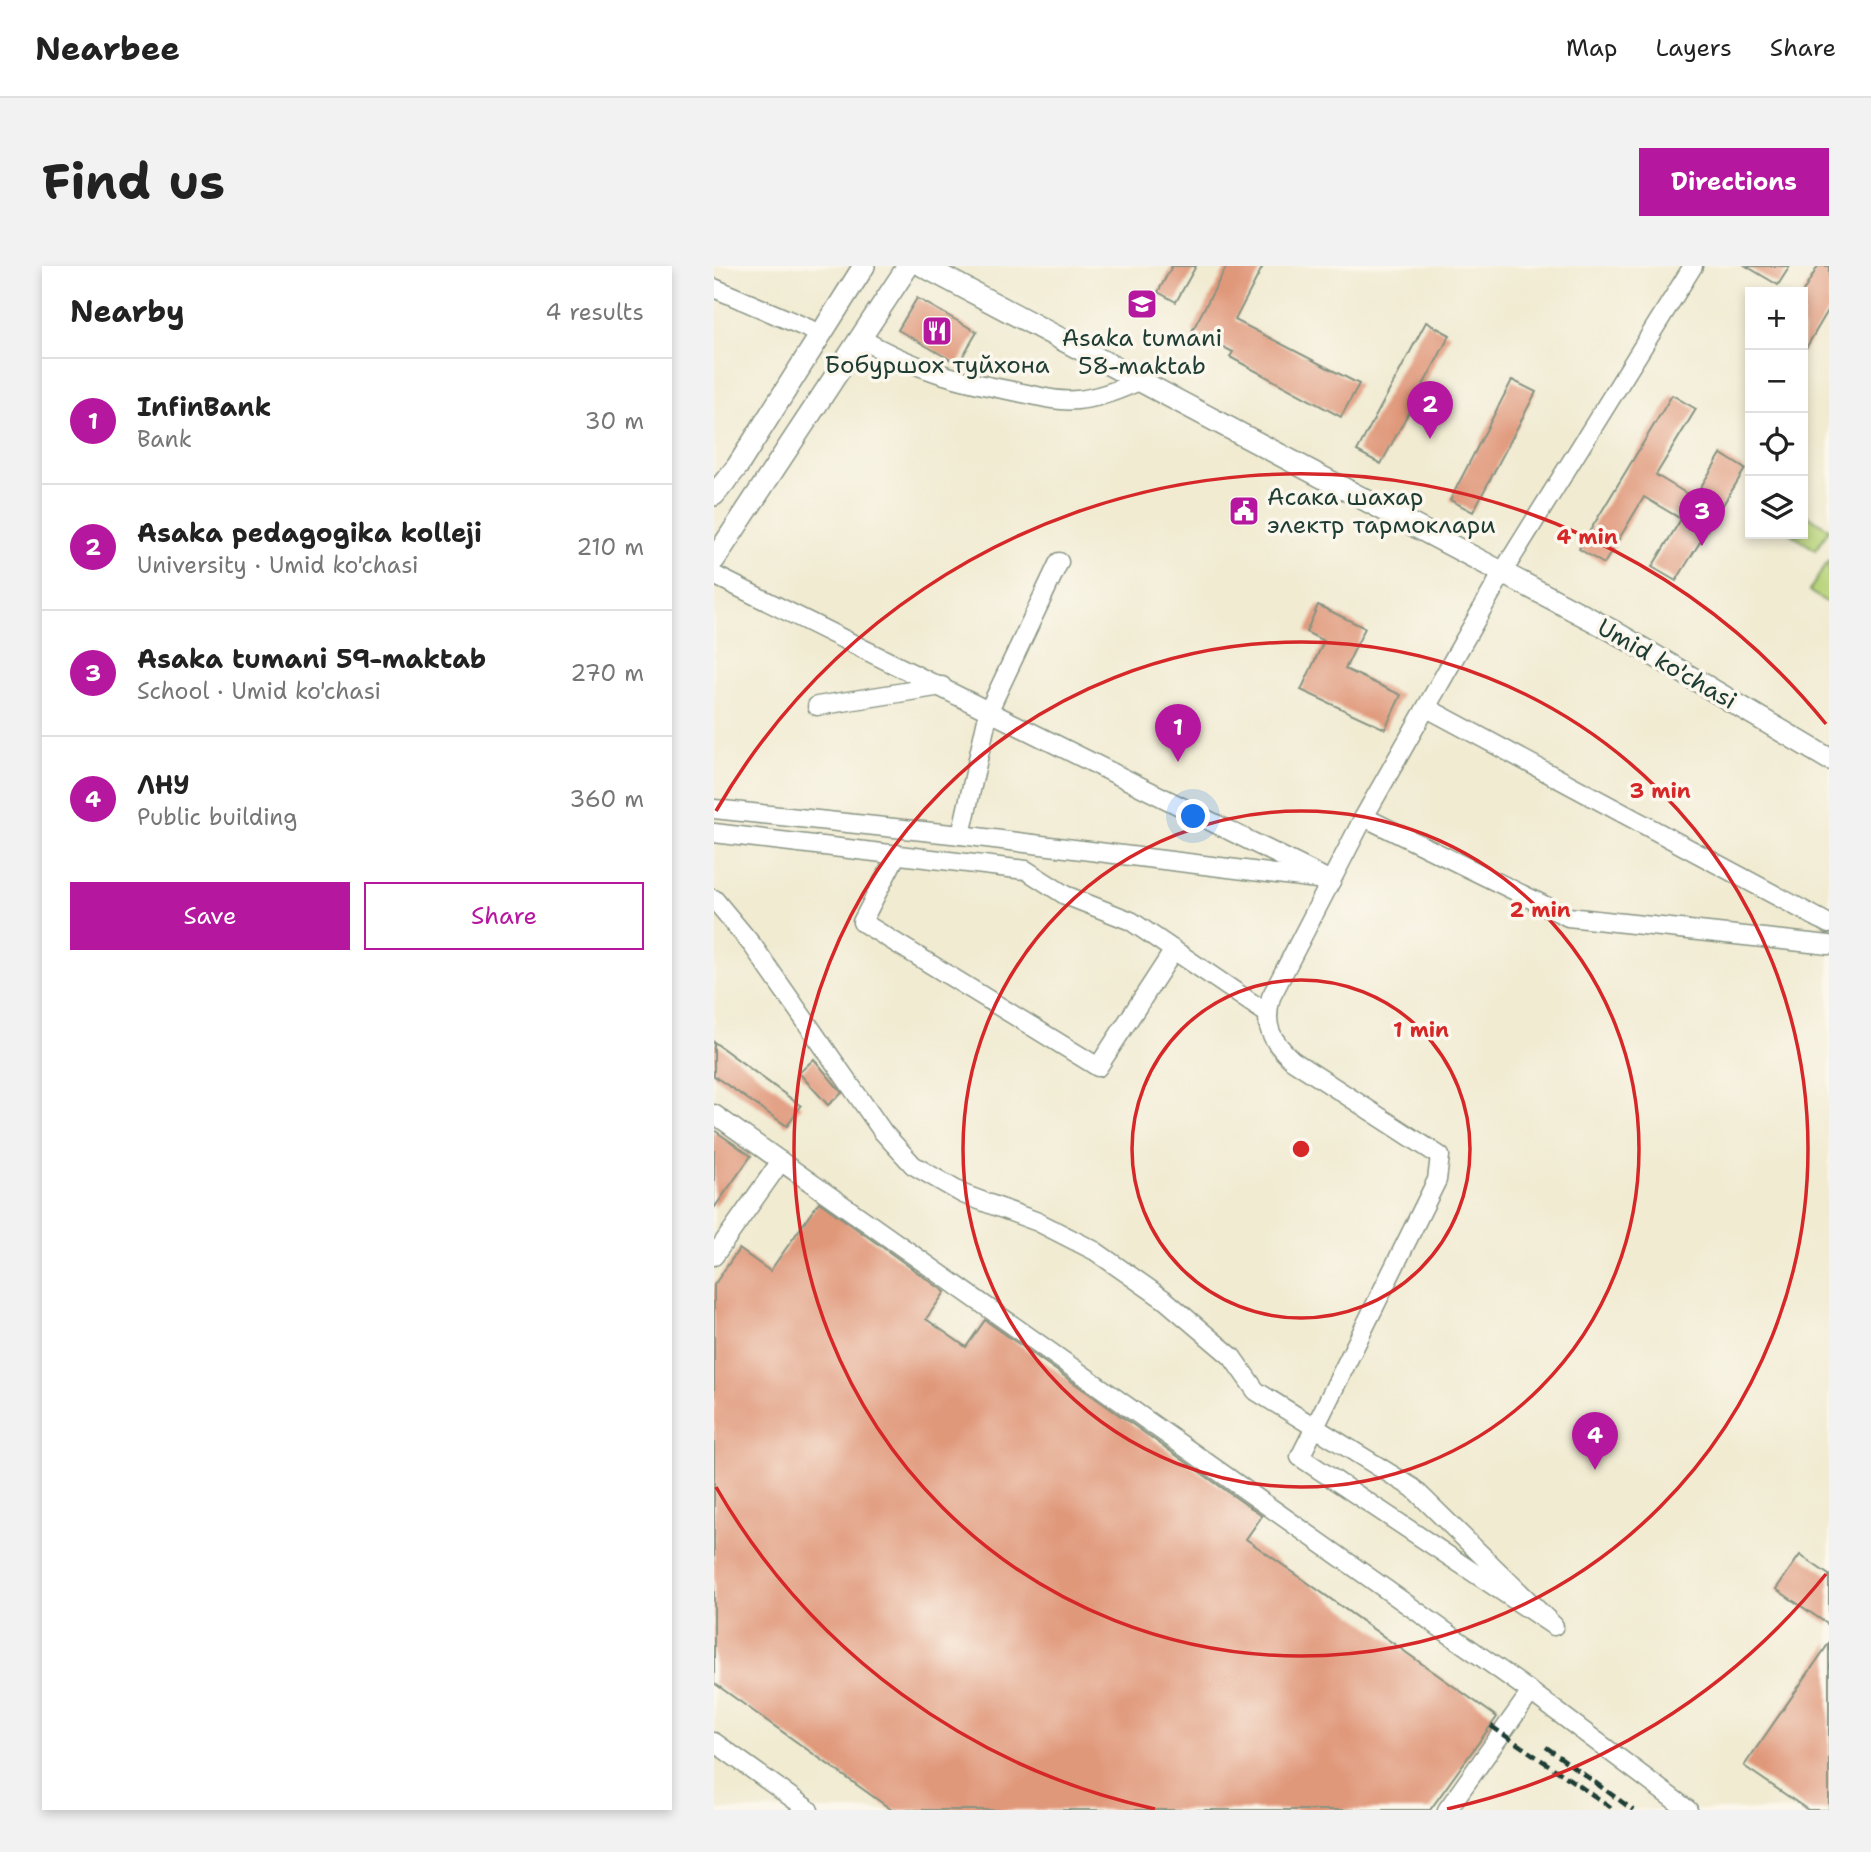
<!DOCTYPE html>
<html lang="en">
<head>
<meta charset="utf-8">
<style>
	:root { --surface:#fff; --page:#f2f2f2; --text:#222; --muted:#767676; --line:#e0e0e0; --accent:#b5179e }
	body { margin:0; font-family:"Shantell Sans",sans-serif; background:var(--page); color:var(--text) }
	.controls { position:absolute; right:21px; top:21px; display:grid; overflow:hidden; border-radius:0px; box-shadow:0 4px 10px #0003 }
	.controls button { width:63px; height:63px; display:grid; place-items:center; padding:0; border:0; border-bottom:2px solid var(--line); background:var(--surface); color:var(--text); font:35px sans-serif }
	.you { position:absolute; left:480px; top:551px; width:24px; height:24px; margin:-18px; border:5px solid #fff; border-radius:50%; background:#1a73e8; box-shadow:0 0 0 10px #1a73e833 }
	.badge { display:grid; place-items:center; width:46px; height:46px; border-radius:50%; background:var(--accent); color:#fff; font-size:23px; font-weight:700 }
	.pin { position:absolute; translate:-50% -58px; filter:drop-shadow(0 2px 4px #0008) }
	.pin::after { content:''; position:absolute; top:37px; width:24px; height:21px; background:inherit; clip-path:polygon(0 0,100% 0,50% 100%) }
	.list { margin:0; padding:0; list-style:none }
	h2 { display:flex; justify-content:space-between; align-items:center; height:91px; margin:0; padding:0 28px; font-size:30px }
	h2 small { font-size:23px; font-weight:400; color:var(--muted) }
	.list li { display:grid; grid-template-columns:46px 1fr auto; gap:21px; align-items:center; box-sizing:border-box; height:126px; padding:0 28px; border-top:2px solid var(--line) }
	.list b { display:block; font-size:26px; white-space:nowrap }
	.list p { margin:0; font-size:23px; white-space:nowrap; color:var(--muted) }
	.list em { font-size:23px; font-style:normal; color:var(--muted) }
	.actions { display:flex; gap:14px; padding:21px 28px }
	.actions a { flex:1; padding:16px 0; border:2px solid var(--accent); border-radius:0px; text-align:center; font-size:24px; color:var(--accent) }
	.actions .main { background:var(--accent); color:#fff }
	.icon { flex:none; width:38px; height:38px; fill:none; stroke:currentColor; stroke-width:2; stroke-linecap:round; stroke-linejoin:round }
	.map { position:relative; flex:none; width:1115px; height:1544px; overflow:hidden; border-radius:0px }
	header { display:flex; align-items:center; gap:42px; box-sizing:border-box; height:98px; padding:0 35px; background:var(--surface); border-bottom:2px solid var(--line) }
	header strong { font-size:33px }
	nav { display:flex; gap:38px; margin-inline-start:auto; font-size:24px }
	.intro { display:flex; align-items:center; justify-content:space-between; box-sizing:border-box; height:168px; padding:0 42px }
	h1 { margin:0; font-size:49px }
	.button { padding:18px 32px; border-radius:0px; background:var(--accent); color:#fff; font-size:24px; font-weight:700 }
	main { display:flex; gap:42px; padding:0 42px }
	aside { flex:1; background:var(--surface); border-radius:0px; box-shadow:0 4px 10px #0003 }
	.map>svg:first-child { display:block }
	.green { fill:#b8d379; stroke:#6c8856; stroke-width:2 }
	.building { fill:#e0987a }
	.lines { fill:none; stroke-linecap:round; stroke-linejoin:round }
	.minor-casing { stroke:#889483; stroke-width:21 }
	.major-casing { stroke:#889483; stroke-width:24 }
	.minor { stroke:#fff; stroke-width:18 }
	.major { stroke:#fff; stroke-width:21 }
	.rail { stroke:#1f3d34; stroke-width:4.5; stroke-dasharray:10 5; stroke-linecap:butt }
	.ring { fill:none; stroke:#d62828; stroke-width:3.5 }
	.labels { text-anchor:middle; stroke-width:7; stroke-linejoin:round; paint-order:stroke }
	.poi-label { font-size:24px; fill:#1f3d34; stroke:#fbf7ec }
	.street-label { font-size:24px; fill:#1f3d34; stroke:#fbf7ec }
	.centre { fill:#d62828; stroke:#fbf7ec; stroke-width:3.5 }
	.ring-label { font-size:21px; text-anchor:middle; font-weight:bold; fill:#d62828; stroke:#fbf7ec; stroke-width:7; stroke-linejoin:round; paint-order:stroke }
</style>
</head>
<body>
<header>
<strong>Nearbee</strong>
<nav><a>Map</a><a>Layers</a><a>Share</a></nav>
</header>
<div class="intro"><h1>Find us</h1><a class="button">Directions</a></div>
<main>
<aside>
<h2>Nearby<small>4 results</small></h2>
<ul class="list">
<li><span class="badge">1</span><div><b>InfinBank</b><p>Bank</p></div><em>30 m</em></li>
<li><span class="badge">2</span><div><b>Asaka pedagogika kolleji</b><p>University · Umid ko'chasi</p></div><em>210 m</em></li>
<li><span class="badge">3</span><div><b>Asaka tumani 59-maktab</b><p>School · Umid ko'chasi</p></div><em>270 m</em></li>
<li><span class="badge">4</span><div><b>ЛНУ</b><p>Public building</p></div><em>360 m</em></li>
</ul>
<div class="actions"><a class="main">Save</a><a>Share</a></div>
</aside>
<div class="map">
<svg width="1115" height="1544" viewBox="0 0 1115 1544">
	<rect width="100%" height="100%" fill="#fbf7ec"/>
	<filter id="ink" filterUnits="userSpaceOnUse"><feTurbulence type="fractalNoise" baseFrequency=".0143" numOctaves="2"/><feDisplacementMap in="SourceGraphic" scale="14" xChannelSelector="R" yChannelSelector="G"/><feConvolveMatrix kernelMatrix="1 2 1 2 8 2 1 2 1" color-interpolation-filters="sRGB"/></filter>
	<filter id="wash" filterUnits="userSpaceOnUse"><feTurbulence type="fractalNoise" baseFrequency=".00686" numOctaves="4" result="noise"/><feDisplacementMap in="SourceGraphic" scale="28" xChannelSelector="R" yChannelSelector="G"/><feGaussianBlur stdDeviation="1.57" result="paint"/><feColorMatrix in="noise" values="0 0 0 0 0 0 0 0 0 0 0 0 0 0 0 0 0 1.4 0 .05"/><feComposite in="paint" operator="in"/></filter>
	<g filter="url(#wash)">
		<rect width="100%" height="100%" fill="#f1ebd2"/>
		<g class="green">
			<polygon points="1089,246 1115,263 1102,284 1077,268 1089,268"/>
			<polygon points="1115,294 1115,338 1095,325"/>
		</g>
		<g id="blocks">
			<g class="building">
				<polygon points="458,0 482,0 462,36 444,26"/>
				<polygon points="513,0 549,0 521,54 645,118 627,151 516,91 519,86 478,65"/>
				<polygon points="1032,0 1076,0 1064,19"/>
				<polygon points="1104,0 1115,0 1115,43 1089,87 1089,26"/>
				<polygon points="203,32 263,66 244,98 184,64"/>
				<polygon points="712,56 736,69 667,198 643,185"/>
				<polygon points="798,114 822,126 759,246 736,234"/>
				<polygon points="958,129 982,143 942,209 980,232 1007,188 1031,203 962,315 938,301 967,253 930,231 890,298 865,283"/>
				<polygon points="604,339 651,362 631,403 687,429 671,463 587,424 610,375 592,366"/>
				<polygon points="0,776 87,840 73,860 0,810"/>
				<polygon points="100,793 128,827 114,839 85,807"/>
				<polygon points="0,864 37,890 0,942"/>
				<polygon points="105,936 231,1026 212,1053 252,1081 271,1054 548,1250 532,1273 783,1451 716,1544 178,1544 0,1417 0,1019 25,983 56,1005"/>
				<polygon points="1086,1289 1115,1309 1115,1359 1062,1323"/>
				<polygon points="1115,1377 1115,1544 1094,1544 1030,1500"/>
			</g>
		</g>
	</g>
	<g filter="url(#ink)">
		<use href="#blocks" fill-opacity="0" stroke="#889483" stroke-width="2"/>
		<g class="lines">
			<g class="minor-casing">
				<g id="minor">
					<polyline points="0,22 107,68"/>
					<path d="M146 72C199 103 244 115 304 126 323 130 343 136 363 134 385 132 405 124 425 115"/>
					<polyline points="0,309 617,615"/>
					<polyline points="103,440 228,420"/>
					<polyline points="713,442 1115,658"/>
					<polyline points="0,543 247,569 603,613"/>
					<polyline points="650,551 854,651 1115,679"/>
					<polyline points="0,567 312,604 351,629 417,655 554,748"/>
					<polyline points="247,569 275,444 345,296"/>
					<polyline points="183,588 148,656 384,801 460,684"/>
					<path d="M0 633 39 680 169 866 199 899 249 928 324 956 381 985 451 1034 518 1091 542 1125 699 1222 840 1360 586 1191 600 1163 723 914 726 890 578 794C557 774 549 760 557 731L650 551 793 299 979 0"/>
					<polyline points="0,848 817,1426 974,1544"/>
					<polyline points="0,990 67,895"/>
					<polyline points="0,1476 95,1544"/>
					<polyline points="733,1544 817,1426"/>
				</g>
			</g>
			<g class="major-casing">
				<g id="major">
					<polyline points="209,0 899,365 1115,493"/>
					<polyline points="0,229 23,201 150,0"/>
					<polyline points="0,294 194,0"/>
				</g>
			</g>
			<use href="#minor" class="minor"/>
			<use href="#major" class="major"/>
			<g class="rail">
				<polyline points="777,1460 901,1544"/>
				<polyline points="832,1481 919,1544"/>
			</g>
		</g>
	</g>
	<g class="ring">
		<circle cx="587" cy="883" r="169"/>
		<circle cx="587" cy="883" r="338"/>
		<circle cx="587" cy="883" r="507"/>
		<path d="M1112 1308A676 676 0 0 1 733 1543M441 1543A676 676 0 0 1 2 1221M2 545A676 676 0 0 1 1112 458"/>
	</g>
	<defs>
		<g id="school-square" transform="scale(1.575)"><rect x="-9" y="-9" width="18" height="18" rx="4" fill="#b5179e" stroke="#fbf7ec"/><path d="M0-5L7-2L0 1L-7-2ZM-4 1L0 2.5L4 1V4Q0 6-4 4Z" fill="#fff"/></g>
		<g id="restaurant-square" transform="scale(1.575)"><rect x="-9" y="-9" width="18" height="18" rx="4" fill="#b5179e" stroke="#fbf7ec"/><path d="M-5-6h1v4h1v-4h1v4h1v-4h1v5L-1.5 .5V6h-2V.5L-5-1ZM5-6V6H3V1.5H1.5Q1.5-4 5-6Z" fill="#fff"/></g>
		<g id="civic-square" transform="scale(1.575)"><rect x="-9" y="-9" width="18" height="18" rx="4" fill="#b5179e" stroke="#fbf7ec"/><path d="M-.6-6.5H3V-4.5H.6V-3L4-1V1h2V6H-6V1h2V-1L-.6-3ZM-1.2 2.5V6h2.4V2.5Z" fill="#fff"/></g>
	</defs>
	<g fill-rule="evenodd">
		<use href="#school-square" x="428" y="38"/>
		<use href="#restaurant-square" x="223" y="65"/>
		<use href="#civic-square" x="530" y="245"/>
	</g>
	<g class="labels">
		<g class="poi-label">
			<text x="428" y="80">Asaka tumani<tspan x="428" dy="28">58-maktab</tspan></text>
			<text x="223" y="107">Бобуршох туйхона</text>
			<text x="553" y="239" text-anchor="start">Асака шахар<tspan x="553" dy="28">электр тармоклари</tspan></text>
		</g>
		<g class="street-label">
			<text transform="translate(953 398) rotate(30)" y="8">Umid ko'chasi</text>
		</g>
	</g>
	<circle cx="587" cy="883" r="10" class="centre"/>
	<g class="ring-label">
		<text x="873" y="278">4 min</text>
		<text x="946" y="532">3 min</text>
		<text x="826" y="651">2 min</text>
		<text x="707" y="771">1 min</text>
	</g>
</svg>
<div class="controls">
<button>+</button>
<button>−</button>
<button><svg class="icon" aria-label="locate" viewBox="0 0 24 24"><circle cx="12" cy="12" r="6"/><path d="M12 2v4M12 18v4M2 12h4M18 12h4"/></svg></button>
<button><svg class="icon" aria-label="layers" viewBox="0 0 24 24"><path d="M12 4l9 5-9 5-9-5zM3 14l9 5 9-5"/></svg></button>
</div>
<div class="you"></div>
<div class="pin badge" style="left:464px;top:496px">1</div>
<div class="pin badge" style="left:716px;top:173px">2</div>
<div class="pin badge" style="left:988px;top:280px">3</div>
<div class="pin badge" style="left:881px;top:1204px">4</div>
</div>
</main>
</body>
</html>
